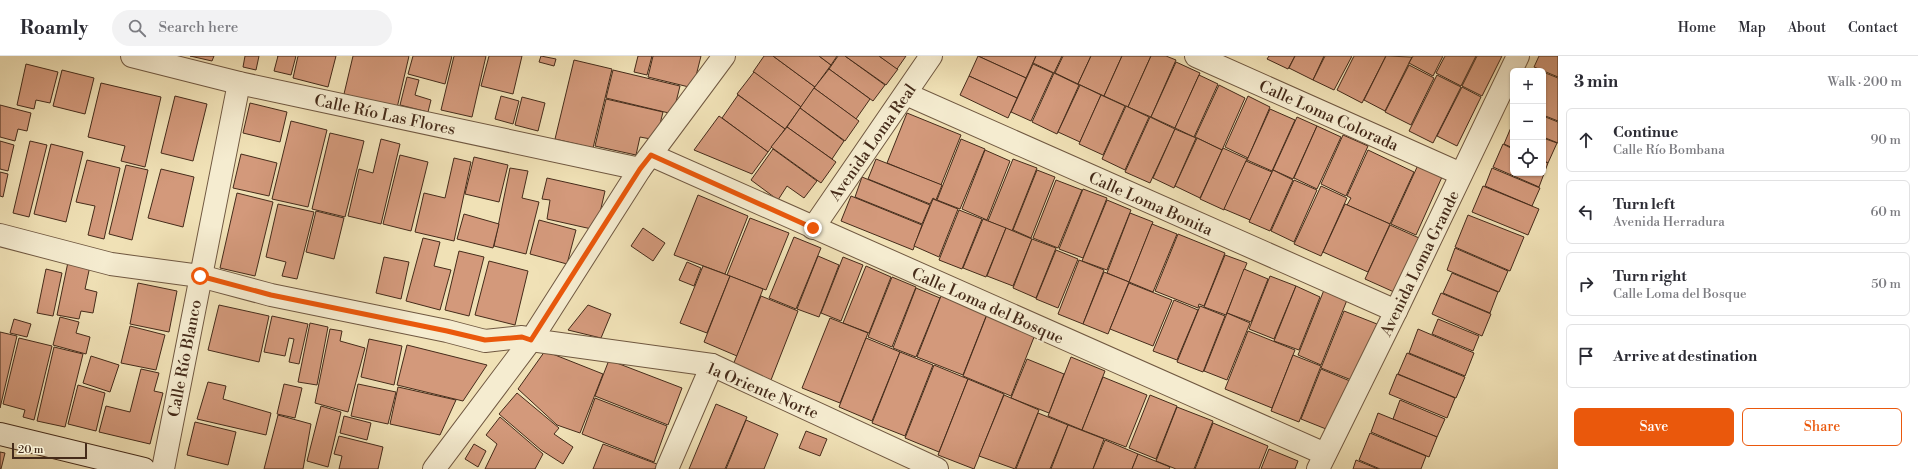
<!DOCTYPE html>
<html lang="en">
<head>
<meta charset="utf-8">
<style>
	:root { --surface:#fff; --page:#f2f2f3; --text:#2b2b33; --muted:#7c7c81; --line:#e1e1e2; --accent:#ea580c }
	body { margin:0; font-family:"Libre Bodoni",serif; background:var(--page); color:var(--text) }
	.controls { position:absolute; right:12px; top:12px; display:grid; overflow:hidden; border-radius:6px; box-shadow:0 1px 3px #0004 }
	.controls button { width:36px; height:36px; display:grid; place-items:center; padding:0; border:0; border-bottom:1px solid var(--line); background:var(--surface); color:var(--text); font:20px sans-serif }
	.scale { position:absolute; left:12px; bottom:10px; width:75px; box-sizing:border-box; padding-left:4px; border:2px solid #452b1a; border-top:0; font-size:11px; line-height:14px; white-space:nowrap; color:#452b1a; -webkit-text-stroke:3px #f5ecd0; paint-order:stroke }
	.stop { position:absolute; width:12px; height:12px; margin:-9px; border:3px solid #ea580c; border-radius:50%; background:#fff }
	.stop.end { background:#ea580c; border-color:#fff; box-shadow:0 1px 4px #0008 }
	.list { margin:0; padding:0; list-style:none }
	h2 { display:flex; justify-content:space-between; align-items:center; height:52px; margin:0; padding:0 16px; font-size:17px }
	h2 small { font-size:13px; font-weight:400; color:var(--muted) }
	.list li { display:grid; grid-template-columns:26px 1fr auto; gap:12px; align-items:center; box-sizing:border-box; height:64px; margin:0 8px 8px; padding:0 8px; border:1px solid var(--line); border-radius:6px }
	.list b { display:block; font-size:15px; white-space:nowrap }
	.list p { margin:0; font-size:13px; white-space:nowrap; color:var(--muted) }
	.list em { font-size:13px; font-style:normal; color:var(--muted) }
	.actions { display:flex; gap:8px; padding:12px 16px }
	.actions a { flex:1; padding:9px 0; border:1px solid var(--accent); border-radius:6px; text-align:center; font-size:14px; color:var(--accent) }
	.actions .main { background:var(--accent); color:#fff }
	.icon { flex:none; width:22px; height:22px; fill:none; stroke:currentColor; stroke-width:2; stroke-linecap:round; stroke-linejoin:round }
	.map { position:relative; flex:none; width:1558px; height:413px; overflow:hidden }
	header { display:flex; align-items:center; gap:24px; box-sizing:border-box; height:56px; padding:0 20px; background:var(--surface); border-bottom:1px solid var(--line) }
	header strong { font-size:19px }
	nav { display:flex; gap:22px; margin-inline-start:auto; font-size:14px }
	.search { width:280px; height:36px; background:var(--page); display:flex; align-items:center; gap:10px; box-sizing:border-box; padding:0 14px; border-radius:22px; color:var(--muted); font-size:15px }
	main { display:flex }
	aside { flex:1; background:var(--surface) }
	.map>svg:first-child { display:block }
	.building { fill:#d3997b; stroke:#452b1a }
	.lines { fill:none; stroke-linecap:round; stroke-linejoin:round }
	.street-casing { stroke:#705841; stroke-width:24 }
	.secondary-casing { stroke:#452b1a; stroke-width:24 }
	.street { stroke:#f5ecd0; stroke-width:22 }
	.secondary { stroke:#f5ecd0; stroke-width:22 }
	.route { stroke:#ea580c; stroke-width:5 }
	.labels { text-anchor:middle; stroke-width:3; stroke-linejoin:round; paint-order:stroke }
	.street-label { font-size:16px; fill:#452b1a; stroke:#f5ecd0 }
</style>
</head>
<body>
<header>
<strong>Roamly</strong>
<div class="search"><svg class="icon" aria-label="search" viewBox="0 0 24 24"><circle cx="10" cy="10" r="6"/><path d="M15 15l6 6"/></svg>Search here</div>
<nav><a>Home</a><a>Map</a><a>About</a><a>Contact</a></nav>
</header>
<main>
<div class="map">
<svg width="1558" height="413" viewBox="0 0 1558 413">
	<rect width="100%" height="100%" fill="#f0e1b6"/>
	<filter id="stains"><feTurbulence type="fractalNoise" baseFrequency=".005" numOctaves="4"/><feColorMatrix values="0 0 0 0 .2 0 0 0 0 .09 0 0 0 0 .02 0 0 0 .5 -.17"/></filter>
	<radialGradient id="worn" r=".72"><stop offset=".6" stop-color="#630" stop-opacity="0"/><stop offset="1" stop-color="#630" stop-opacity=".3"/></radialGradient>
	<g class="building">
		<polygon points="190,0 214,0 212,5"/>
		<polygon points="245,0 259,0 256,14 243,11"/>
		<polygon points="277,0 296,0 291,19 274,15 278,0"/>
		<polygon points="298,0 336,0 328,31 293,22"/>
		<polygon points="353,0 409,0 397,52 344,38"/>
		<polygon points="413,0 452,0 445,28 408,18"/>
		<polygon points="454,0 486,0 472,61 441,54"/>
		<polygon points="489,0 522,0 513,38 481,30"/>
		<polygon points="541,0 556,3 554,10 539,6"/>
		<polygon points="638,0 652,0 647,19 634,16"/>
		<polygon points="653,0 701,0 693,32 648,21"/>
		<polygon points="764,0 773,0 815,31 801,51 753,16"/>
		<polygon points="773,0 819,0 831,9 815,31"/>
		<polygon points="819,0 837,0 831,9"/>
		<polygon points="838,0 845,0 885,29 873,45 829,13"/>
		<polygon points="845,0 879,0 898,13 886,29"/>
		<polygon points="879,0 906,0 897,13"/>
		<polygon points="978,0 1036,0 1026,22"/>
		<polygon points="978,0 1026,22 1017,42 969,20"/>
		<polygon points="1036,0 1062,0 1054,17 1033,7"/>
		<polygon points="1063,0 1091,0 1078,28 1055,17"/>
		<polygon points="1091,0 1122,0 1104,40 1078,28"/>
		<polygon points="1122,0 1151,0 1128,51 1104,40"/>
		<polygon points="1151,0 1166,0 1176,4 1151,61 1128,51"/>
		<polygon points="1269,0 1295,0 1288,13 1267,3"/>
		<polygon points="1295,0 1324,0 1313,24 1289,12"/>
		<polygon points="1325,0 1352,0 1334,34 1313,24"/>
		<polygon points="1354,0 1386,0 1362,47 1337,34"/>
		<polygon points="1386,0 1412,1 1385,55 1364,44"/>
		<polygon points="1413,0 1443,0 1433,20 1409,7"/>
		<polygon points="1445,0 1476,0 1461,30 1436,17"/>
		<polygon points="1477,0 1502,0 1482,40 1462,30"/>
		<polygon points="1539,0 1558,0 1558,21 1534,11"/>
		<polygon points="574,4 612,13 593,92 555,83"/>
		<polygon points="1176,6 1200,17 1175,72 1151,61"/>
		<polygon points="26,8 58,16 50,47 36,44 34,53 17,49"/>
		<polygon points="1033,8 1053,17 1031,65 1011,56"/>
		<polygon points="1409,9 1434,22 1411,69 1385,56"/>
		<polygon points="829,13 870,43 856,63 814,32"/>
		<polygon points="62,14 94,22 85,58 53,50"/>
		<polygon points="613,14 680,30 673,58 606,42"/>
		<polygon points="754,16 801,51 785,73 737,38"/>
		<polygon points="1543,16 1558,22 1558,65 1543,59"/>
		<polygon points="1054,17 1079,29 1057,78 1032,66"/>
		<polygon points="1199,19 1218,28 1194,81 1175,72"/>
		<polygon points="1437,19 1461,31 1433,87 1409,75"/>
		<polygon points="969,20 1017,42 1008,62 960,39"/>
		<polygon points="407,21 419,24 415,39 431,44 428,56 400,49"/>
		<polygon points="101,27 161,41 145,111 121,105 125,90 88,81"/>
		<polygon points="1080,29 1101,39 1080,86 1058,76"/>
		<polygon points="1219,29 1245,42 1222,94 1195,81"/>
		<polygon points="1462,31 1481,41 1457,90 1437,80"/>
		<polygon points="814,32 859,65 845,85 800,52"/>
		<polygon points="738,39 785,73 768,96 722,62"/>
		<polygon points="1101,39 1125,50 1103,99 1079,88"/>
		<polygon points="175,40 207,48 193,105 161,97"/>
		<polygon points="501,40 519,45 513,68 495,63"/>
		<polygon points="1248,40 1270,51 1248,102 1225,91"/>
		<polygon points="522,41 545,47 538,75 515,69"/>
		<polygon points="606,43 663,56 656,84 640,81 636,99 595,90"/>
		<polygon points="250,47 287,56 280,86 243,77"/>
		<polygon points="0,49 31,57 27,75 18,73 15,85 0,81"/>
		<polygon points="1126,50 1149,61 1125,114 1102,103"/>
		<polygon points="800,52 844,85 832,103 787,71"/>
		<polygon points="1270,53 1295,64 1272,115 1247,104"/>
		<polygon points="907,57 961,79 941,129 887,107"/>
		<polygon points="719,60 768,96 752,118 694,94"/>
		<polygon points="1543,60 1558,66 1558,87 1543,81"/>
		<polygon points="1150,61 1175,73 1150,127 1125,116"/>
		<polygon points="1297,61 1317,70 1293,123 1273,114"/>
		<polygon points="291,65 327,74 308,151 272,143"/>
		<polygon points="1512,69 1513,69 1513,92 1504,88"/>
		<polygon points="1317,70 1341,81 1317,133 1294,122"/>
		<polygon points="787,71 836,106 821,127 771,91"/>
		<polygon points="1175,73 1196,82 1174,132 1153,122"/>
		<polygon points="330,77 364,85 345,161 312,153"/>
		<polygon points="1343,79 1368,90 1346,140 1321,128"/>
		<polygon points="1197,82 1222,94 1200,142 1175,130"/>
		<polygon points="1543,82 1557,87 1548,107 1543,104"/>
		<polygon points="381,83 400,88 381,168 348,160 359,113 373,117"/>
		<polygon points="961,83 985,93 960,153 937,144"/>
		<polygon points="0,85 14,89 8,115 0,113"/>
		<polygon points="30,85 47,89 29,161 13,157"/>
		<polygon points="51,88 83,96 66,166 34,158"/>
		<polygon points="1503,88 1513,93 1513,117 1543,117 1543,105 1548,107 1539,131 1493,111"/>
		<polygon points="1223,92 1247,103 1224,154 1200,143"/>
		<polygon points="773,93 817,125 804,142 787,130 778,144 751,124"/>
		<polygon points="985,94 1010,105 987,164 962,153"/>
		<polygon points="1368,94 1414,116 1390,168 1347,149 1351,142 1347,140"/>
		<polygon points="241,98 277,107 269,140 233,132"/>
		<polygon points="400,99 428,106 411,175 383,168"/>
		<polygon points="474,101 508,109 499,146 465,138"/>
		<polygon points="454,102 471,106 454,185 415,176 424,137 445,142"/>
		<polygon points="876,103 942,129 936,144 933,142 930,148 868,123"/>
		<polygon points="1013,103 1037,112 1012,175 988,165"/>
		<polygon points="87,104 120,112 104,183 88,179 95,150 76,146"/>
		<polygon points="1246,105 1272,116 1250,164 1224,153"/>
		<polygon points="126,109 148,114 132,184 109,178"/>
		<polygon points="1418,109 1442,121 1416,179 1391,168"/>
		<polygon points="510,112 528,115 522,142 539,146 526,198 494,190"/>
		<polygon points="1492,112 1540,132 1532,150 1485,130"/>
		<polygon points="161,113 194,121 183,171 148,162"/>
		<polygon points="1037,114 1055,121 1031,182 1013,174"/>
		<polygon points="1273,114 1293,124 1270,175 1249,166"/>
		<polygon points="0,116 8,118 3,141 0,140"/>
		<polygon points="862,121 930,149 922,168 855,141"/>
		<polygon points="547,122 605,135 596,174 547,163 550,144 542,143"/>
		<polygon points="1056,124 1082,134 1058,192 1033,182"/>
		<polygon points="1294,124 1317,134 1294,186 1271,175"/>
		<polygon points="1321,130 1347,142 1321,200 1294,188"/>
		<polygon points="1483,130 1539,153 1528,179 1472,156"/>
		<polygon points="1083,133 1107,142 1083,202 1059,193"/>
		<polygon points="237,137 273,146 255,220 220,212"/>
		<polygon points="698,139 748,160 725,218 674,199"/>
		<polygon points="851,140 922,169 913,194 841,165"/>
		<polygon points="933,143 958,153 939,201 914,190"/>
		<polygon points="1107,144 1131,154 1107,214 1082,205"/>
		<polygon points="278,148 314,156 297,223 282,220 286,206 266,201"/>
		<polygon points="1345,148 1390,168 1368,216 1323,196"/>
		<polygon points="959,154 982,163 962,213 939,204"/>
		<polygon points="316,155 344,162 334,203 306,196"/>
		<polygon points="1130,157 1153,166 1129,226 1107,217"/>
		<polygon points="464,158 499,168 493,192 457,183"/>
		<polygon points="1468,159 1524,181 1510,215 1455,191"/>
		<polygon points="750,162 789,177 766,234 727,219"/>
		<polygon points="983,163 1006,172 986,221 963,212"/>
		<polygon points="539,164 576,174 567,208 530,198"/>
		<polygon points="1152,168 1177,178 1153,236 1129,226"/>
		<polygon points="1390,169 1419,182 1394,236 1365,223"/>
		<polygon points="643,172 665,187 653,205 631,190"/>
		<polygon points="1006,172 1032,183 1013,230 987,220"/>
		<polygon points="1178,178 1225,197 1204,250 1199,248 1198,252 1155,235"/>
		<polygon points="794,181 821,192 796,253 769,242"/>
		<polygon points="423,182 440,186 434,210 451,214 440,254 406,245"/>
		<polygon points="1032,183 1056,192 1036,242 1013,232"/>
		<polygon points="1455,192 1508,215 1499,236 1447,214"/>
		<polygon points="1056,194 1078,203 1058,252 1036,243"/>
		<polygon points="459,195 484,201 469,260 445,254"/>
		<polygon points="1225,199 1247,207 1226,259 1204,251"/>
		<polygon points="818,200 839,209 819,261 797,253"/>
		<polygon points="384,201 409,206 401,243 376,237"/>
		<polygon points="843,201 863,209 841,265 821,257"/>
		<polygon points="1079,204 1104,214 1083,268 1058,258"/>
		<polygon points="489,205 528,215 515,269 475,259"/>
		<polygon points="68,206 90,210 85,233 97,236 93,257 81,255 79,263 57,259"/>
		<polygon points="687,206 701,212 694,230 679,224"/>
		<polygon points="703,210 730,220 707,277 680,267"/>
		<polygon points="866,210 891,221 869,277 843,267"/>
		<polygon points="46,213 62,217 53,260 37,257"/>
		<polygon points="1244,213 1268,223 1251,266 1227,257"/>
		<polygon points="1104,216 1129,226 1108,278 1083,268"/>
		<polygon points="1452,217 1498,236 1490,257 1443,237"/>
		<polygon points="730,220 763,233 737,300 704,286"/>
		<polygon points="1270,220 1296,230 1274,283 1249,273"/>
		<polygon points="892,221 916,231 892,291 868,281"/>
		<polygon points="138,227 177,235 169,276 130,268"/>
		<polygon points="1129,227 1172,244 1153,290 1110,273"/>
		<polygon points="1296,230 1320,241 1299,294 1274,285"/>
		<polygon points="916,232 940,242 916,301 893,292"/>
		<polygon points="1324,234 1347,244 1321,309 1298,299"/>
		<polygon points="1441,237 1491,258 1482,280 1432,258"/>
		<polygon points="761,240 798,255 771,324 733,309"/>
		<polygon points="941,240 987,258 963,319 917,301"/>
		<polygon points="1174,244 1198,254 1177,304 1153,295"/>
		<polygon points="219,249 269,260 259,306 208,294"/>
		<polygon points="588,249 611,258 601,282 568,274"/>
		<polygon points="1200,250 1225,260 1203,316 1177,306"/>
		<polygon points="1344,255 1377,268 1354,325 1321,312"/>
		<polygon points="988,256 1036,276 1011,340 963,320"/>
		<polygon points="1227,257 1250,267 1227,324 1204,315"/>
		<polygon points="272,260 308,268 299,308 289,306 294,283 289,282 285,300 264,296"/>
		<polygon points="60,261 79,266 76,277 90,281 86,298 53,289"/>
		<polygon points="830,262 868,277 840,347 802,332"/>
		<polygon points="14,263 31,268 27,281 10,277"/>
		<polygon points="1438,263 1479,280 1473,295 1432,278"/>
		<polygon points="310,267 328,271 317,329 298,326"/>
		<polygon points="130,270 165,279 156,314 121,307"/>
		<polygon points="330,273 342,275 340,285 365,292 348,356 315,347"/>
		<polygon points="1418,273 1474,297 1465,320 1409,297"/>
		<polygon points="1248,275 1295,294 1272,352 1225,333"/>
		<polygon points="0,276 17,280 0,352"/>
		<polygon points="19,282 52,290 34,364 23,361 25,354 3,348"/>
		<polygon points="866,282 900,296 872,365 839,351"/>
		<polygon points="369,283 402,290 394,329 361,321"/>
		<polygon points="407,289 487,309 463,345 397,329"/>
		<polygon points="54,291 83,298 65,371 37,365"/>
		<polygon points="545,295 603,318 580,377 557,369 518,333"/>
		<polygon points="900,296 933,309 905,380 872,367"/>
		<polygon points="1407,297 1465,321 1456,342 1398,318"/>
		<polygon points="1293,299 1321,310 1299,366 1271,355"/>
		<polygon points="91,300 119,309 110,336 83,327"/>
		<polygon points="1071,301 1105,315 1082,374 1048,360"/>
		<polygon points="1027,303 1064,318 1049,357 1011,342"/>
		<polygon points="609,304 682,332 668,369 595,340"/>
		<polygon points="934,309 968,323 939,396 905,382"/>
		<polygon points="141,313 159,317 154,335 163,337 150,388 99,376 106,350 130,356"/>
		<polygon points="1321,313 1350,325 1331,375 1301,363"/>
		<polygon points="1397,318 1455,342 1447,362 1389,338"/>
		<polygon points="1103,321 1147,339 1126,391 1082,374"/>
		<polygon points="968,323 1004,338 974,413 938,399"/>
		<polygon points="208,326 226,330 223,343 271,357 266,379 197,363"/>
		<polygon points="284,328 302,332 295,362 277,358"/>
		<polygon points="358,328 396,336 388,368 351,360"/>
		<polygon points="78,329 105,337 96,375 68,368"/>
		<polygon points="398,331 456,344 440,379 390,368"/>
		<polygon points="517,337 559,372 554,378 573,391 563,408 541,394 499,358"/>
		<polygon points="1004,339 1039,354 1015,413 979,400"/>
		<polygon points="1150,339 1177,350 1156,403 1129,392"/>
		<polygon points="595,342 667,370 654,406 582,378"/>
		<polygon points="1400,344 1445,363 1437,381 1393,363"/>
		<polygon points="716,348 747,361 725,413 689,413"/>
		<polygon points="321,350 341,356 328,411 307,405"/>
		<polygon points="1177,351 1213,365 1194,413 1176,413 1156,405"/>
		<polygon points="1038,357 1068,369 1050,413 1016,413"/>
		<polygon points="1378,357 1437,381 1429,401 1371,376"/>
		<polygon points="278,359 311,368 303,413 264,413"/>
		<polygon points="344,360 371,367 367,384 340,377"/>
		<polygon points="500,361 543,398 535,413 485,413 497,388 486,379"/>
		<polygon points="746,364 778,378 764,413 726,413"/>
		<polygon points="195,366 236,376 228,409 187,399"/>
		<polygon points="1213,367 1268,390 1259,413 1195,413"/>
		<polygon points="1068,369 1104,383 1093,413 1051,413"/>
		<polygon points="806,375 827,383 820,400 799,392"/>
		<polygon points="1370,377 1426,400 1421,413 1380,413 1359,404"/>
		<polygon points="339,380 383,391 378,413 339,413 342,400 334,398"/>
		<polygon points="1105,384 1138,398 1132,413 1093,413"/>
		<polygon points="474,388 486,395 478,411 465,403"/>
		<polygon points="603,388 657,408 655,413 593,413"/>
		<polygon points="1269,393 1298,405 1295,413 1261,413"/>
		<polygon points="0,396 5,397 1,413 0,413"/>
		<polygon points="1138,398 1170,411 1169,413 1132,413"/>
		<polygon points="1356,404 1378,413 1353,413"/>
	</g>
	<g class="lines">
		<g class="street-casing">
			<g id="street">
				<polyline points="132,0 239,27 640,113"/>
				<polyline points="1196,0 1461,118"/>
				<polyline points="906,38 1396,255"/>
				<polyline points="651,99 1325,398"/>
				<polyline points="813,172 931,0"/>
				<polyline points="0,179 111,208 200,220 271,239 447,275 485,285 522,281 531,284 712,309 937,413"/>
				<polyline points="163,413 239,27"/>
				<polyline points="434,413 531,284 640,113 724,0"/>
				<polyline points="667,413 712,309"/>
				<polyline points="1318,413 1396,255 1518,0"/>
			</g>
		</g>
		<g class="secondary-casing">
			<polyline id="secondary" points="0,378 144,413"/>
		</g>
		<use href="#street" class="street"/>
		<use href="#secondary" class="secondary"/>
	</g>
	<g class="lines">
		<polyline class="route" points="200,220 271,239 447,275 485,284 522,281 531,284 640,113 651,99 813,172"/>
	</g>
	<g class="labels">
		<g class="street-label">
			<text transform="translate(385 58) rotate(12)" y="6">Calle Río Las Flores</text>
			<text transform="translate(1329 59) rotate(24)" y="6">Calle Loma Colorada</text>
			<text transform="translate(872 86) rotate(-55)" y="6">Avenida Loma Real</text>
			<text transform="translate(1151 147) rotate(24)" y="6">Calle Loma Bonita</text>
			<text transform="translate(1419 207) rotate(-64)" y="6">Avenida Loma Grande</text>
			<text transform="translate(988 249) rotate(24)" y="6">Calle Loma del Bosque</text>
			<text transform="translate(184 302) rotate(-79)" y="6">Calle Río Blanco</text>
			<text transform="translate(763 334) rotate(23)" y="6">1a Oriente Norte</text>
		</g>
	</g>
	<rect width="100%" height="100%" filter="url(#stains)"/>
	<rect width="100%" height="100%" fill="url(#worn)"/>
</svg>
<div class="controls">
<button>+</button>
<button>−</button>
<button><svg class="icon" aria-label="locate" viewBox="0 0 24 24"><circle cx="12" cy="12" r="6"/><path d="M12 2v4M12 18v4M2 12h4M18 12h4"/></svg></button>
</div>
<div class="scale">20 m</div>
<div class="stop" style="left:200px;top:220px"></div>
<div class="stop end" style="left:813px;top:172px"></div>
</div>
<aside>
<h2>3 min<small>Walk · 200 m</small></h2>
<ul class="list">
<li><svg class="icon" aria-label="ahead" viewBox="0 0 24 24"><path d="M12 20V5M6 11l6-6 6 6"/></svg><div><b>Continue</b><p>Calle Río Bombana</p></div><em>90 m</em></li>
<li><svg class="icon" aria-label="left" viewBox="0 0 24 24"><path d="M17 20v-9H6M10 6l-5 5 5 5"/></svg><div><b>Turn left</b><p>Avenida Herradura</p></div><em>60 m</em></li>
<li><svg class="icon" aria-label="right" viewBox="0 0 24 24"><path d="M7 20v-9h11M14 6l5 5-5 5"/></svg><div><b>Turn right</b><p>Calle Loma del Bosque</p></div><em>50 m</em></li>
<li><svg class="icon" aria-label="arrive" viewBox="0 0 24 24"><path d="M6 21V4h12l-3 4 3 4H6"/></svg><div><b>Arrive at destination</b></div></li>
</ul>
<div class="actions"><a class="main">Save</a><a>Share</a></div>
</aside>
</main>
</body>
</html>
